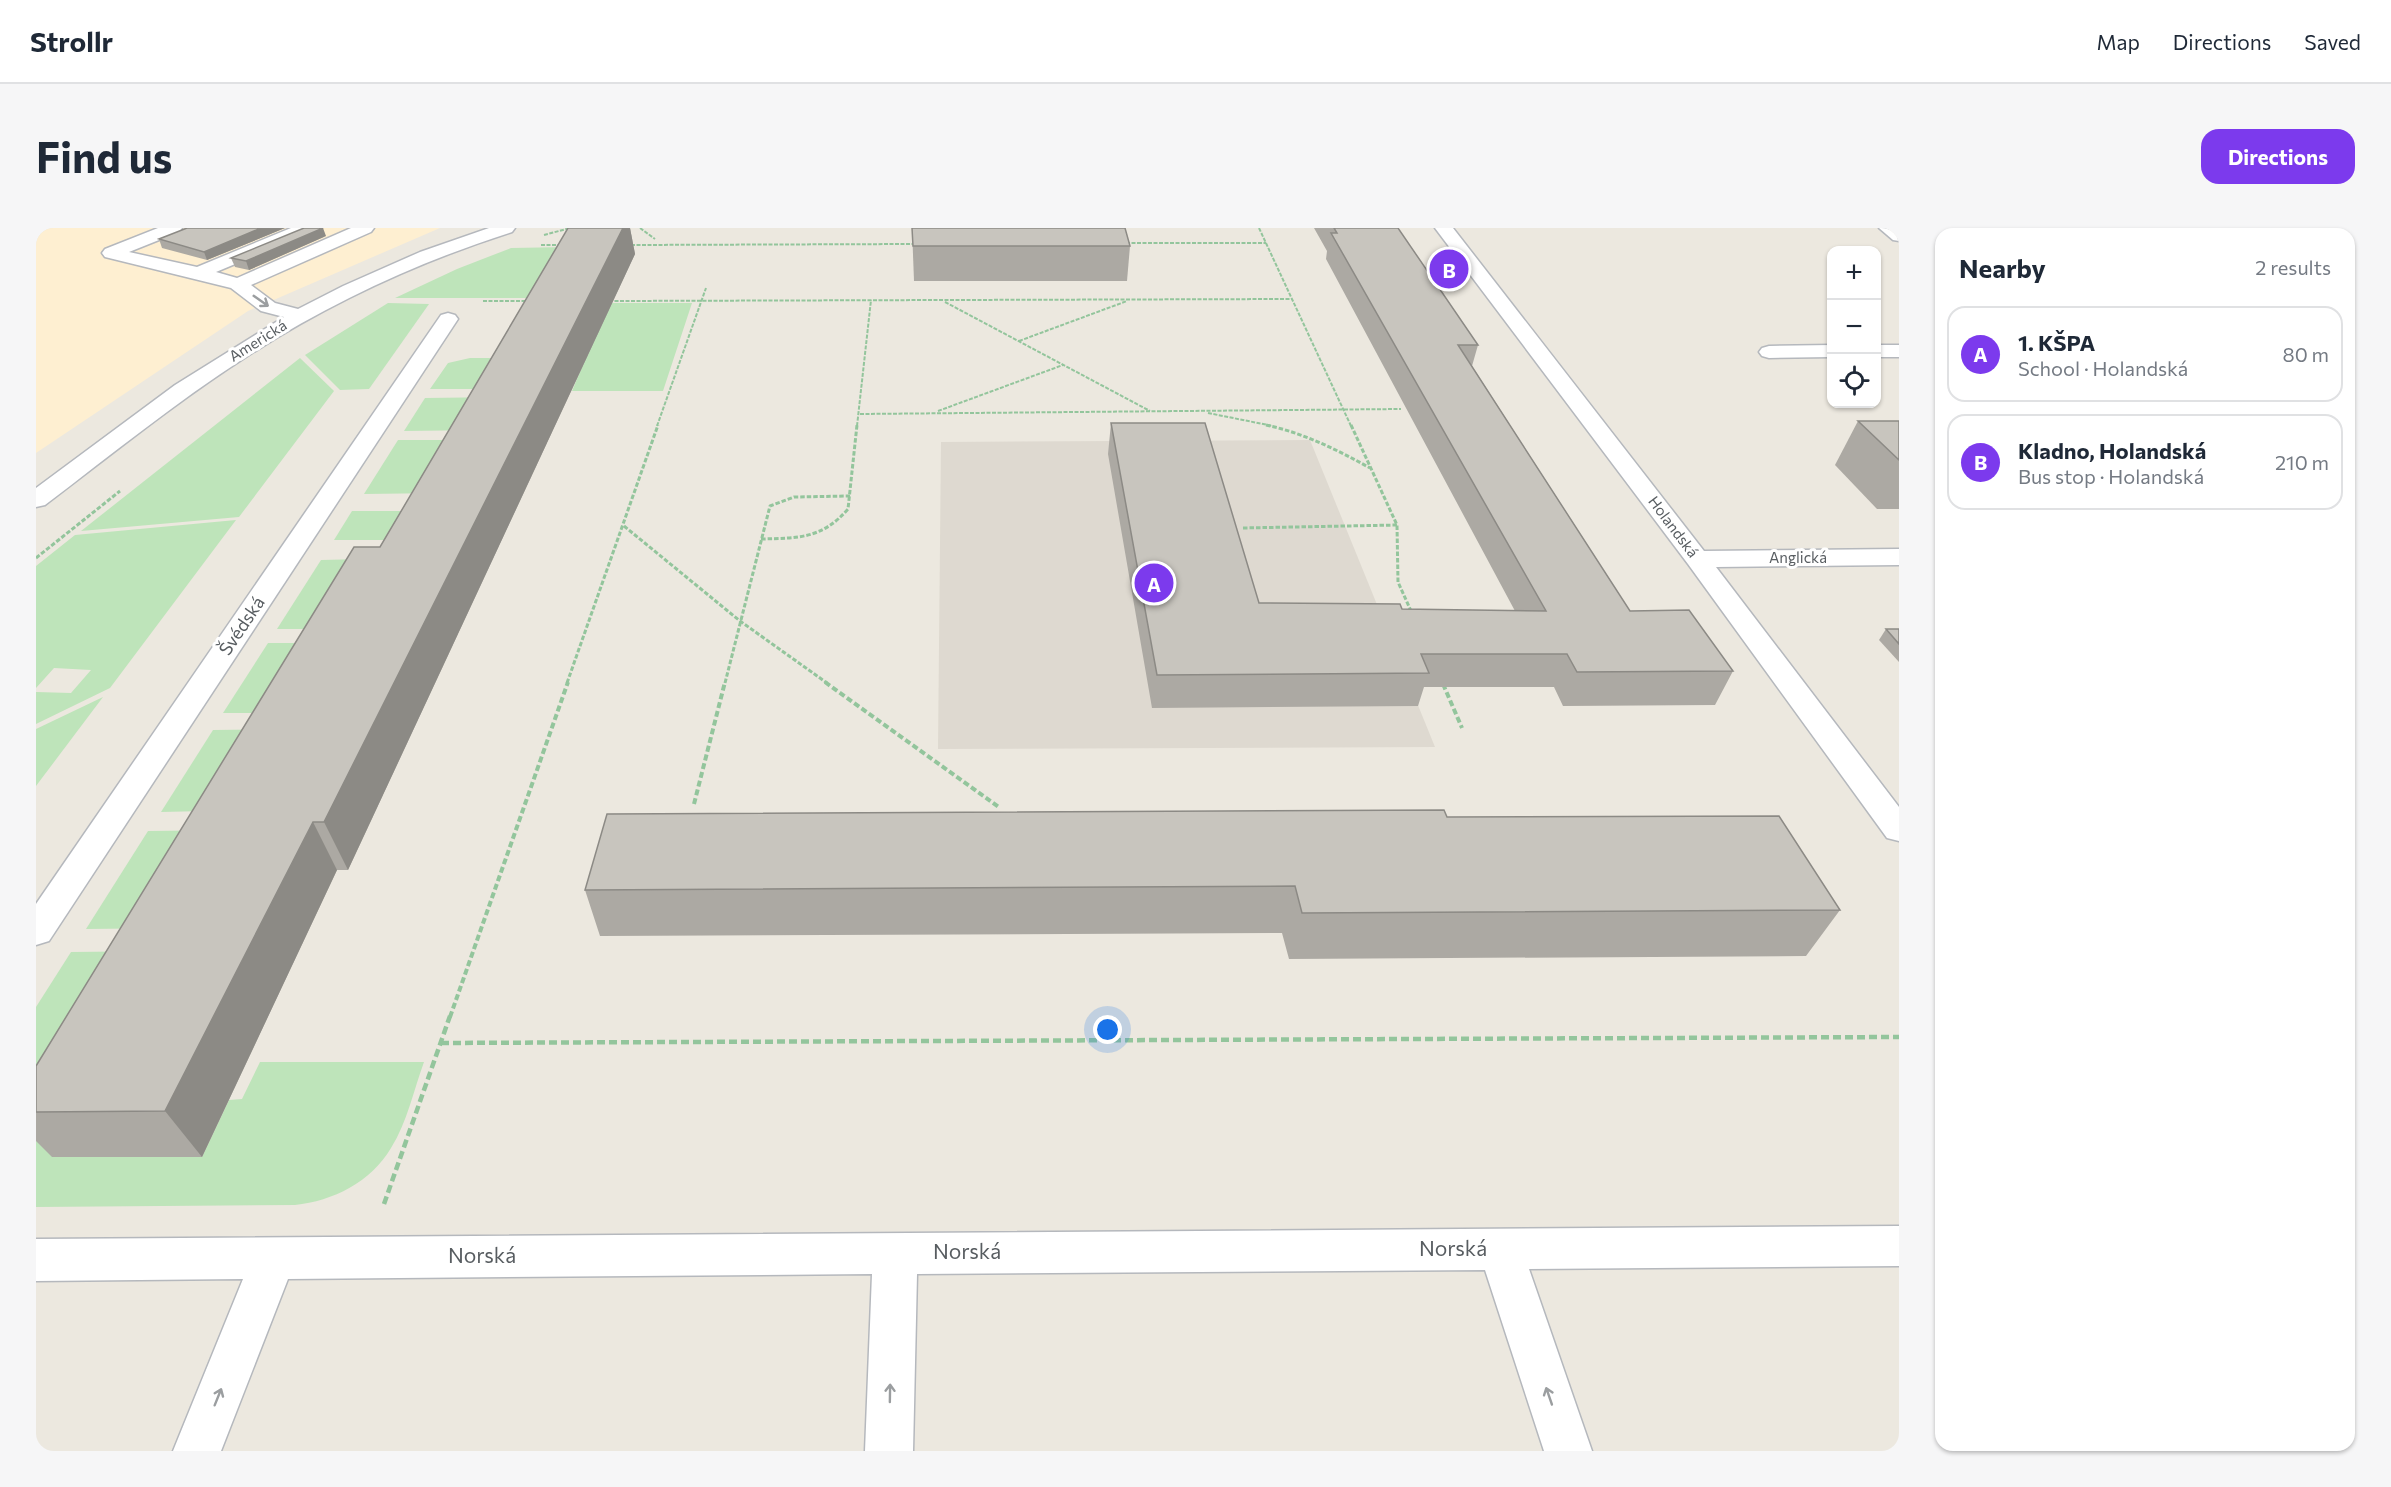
<!DOCTYPE html>
<html lang="en">
<head>
<meta charset="utf-8">
<style>
	:root { --surface:#fff; --page:#f6f6f7; --text:#1f2937; --muted:#747a83; --line:#e0e1e3; --accent:#7c3aed }
	body { margin:0; font-family:Commissioner,sans-serif; background:var(--page); color:var(--text) }
	.controls { position:absolute; right:18px; top:18px; display:grid; overflow:hidden; border-radius:12px; box-shadow:0 2px 4px #0004 }
	.controls button { width:54px; height:54px; display:grid; place-items:center; padding:0; border:0; border-bottom:2px solid var(--line); background:var(--surface); color:var(--text); font:30px sans-serif }
	.you { position:absolute; left:1072px; top:802px; width:21px; height:21px; margin:-15px; border:4px solid #fff; border-radius:50%; background:#1a73e8; box-shadow:0 0 0 9px #1a73e833 }
	.badge { display:grid; place-items:center; width:39px; height:39px; border-radius:50%; background:var(--accent); color:#fff; font-size:20px; font-weight:700 }
	.pin { position:absolute; translate:-50% -50%; border:3px solid #fff; box-shadow:0 2px 6px #0006 }
	.list { margin:0; padding:0; list-style:none }
	h2 { display:flex; justify-content:space-between; align-items:center; height:78px; margin:0; padding:0 24px; font-size:26px }
	h2 small { font-size:20px; font-weight:400; color:var(--muted) }
	.list li { display:grid; grid-template-columns:39px 1fr auto; gap:18px; align-items:center; box-sizing:border-box; height:96px; margin:0 12px 12px; padding:0 12px; border:2px solid var(--line); border-radius:18px }
	.list b { display:block; font-size:22px; white-space:nowrap }
	.list p { margin:0; font-size:20px; white-space:nowrap; color:var(--muted) }
	.list em { font-size:20px; font-style:normal; color:var(--muted) }
	.icon { flex:none; width:33px; height:33px; fill:none; stroke:currentColor; stroke-width:2; stroke-linecap:round; stroke-linejoin:round }
	.map { position:relative; flex:none; width:1863px; height:1223px; overflow:hidden; border-radius:18px }
	header { display:flex; align-items:center; gap:36px; box-sizing:border-box; height:84px; padding:0 30px; background:var(--surface); border-bottom:2px solid var(--line) }
	header strong { font-size:28px }
	nav { display:flex; gap:33px; margin-inline-start:auto; font-size:21px }
	.intro { display:flex; align-items:center; justify-content:space-between; box-sizing:border-box; height:144px; padding:0 36px }
	h1 { margin:0; font-size:42px }
	.button { padding:15px 27px; border-radius:18px; background:var(--accent); color:#fff; font-size:21px; font-weight:700 }
	main { display:flex; gap:36px; padding:0 36px }
	aside { flex:1; background:var(--surface); border-radius:18px; box-shadow:0 2px 4px #0004 }
	.map>svg:first-child { display:block }
	.commercial { fill:#feefd1 }
	.education { fill:#ded9d0 }
	.green { fill:#bee4ba }
	.lines { fill:none; stroke-linecap:round; stroke-linejoin:round }
	.minor-casing { stroke:#b5b8bd; stroke-width:3 }
	.path-far3 { stroke:#93c59c; stroke-width:2; stroke-dasharray:4 1.5; stroke-linecap:butt }
	.path-far2 { stroke:#93c59c; stroke-width:3; stroke-dasharray:4.5 2; stroke-linecap:butt }
	.path-far1 { stroke:#93c59c; stroke-width:4; stroke-dasharray:6 3; stroke-linecap:butt }
	.path { stroke:#93c59c; stroke-width:4.5; stroke-dasharray:8 4; stroke-linecap:butt }
	.minor { fill:#fff; fill-rule:evenodd }
	.wall { fill:#aca9a3 }
	.shaded-wall { fill:#8c8a85 }
	.building { fill:#c8c5be; stroke:#8c8a85; stroke-width:1.5 }
	.oneway { stroke:#9b9ea0 }
	.labels { text-anchor:middle; stroke-width:6; stroke-linejoin:round; paint-order:stroke }
	.far-street-label { font-size:15px; fill:#585d61; stroke:#fff }
	.street-label { font-size:18px; fill:#585d61; stroke:#fff }
	.near-street-label { font-size:21px; fill:#585d61; stroke:#fff }
</style>
</head>
<body>
<header>
<strong>Strollr</strong>
<nav><a>Map</a><a>Directions</a><a>Saved</a></nav>
</header>
<div class="intro"><h1>Find us</h1><a class="button">Directions</a></div>
<main>
<div class="map">
<svg width="1863" height="1223" viewBox="0 0 1863 1223">
	<rect width="100%" height="100%" fill="#ece8df"/>
	<polygon class="commercial" points="0,0 404,0 212,83 0,225"/>
	<polygon class="education" points="1274,212 1399,519 902,521 905,214"/>
	<g class="green">
		<polygon points="532,19 497,70 359,70 421,41 475,20"/>
		<polygon points="352,75 393,76 333,161 304,162 269,127"/>
		<polygon points="519,75 656,75 627,163 536,163 546,139 465,161 394,161 412,135 434,130 489,130"/>
		<polygon points="264,130 298,163 203,289 45,303"/>
		<polygon points="468,169 450,202 368,203 389,170"/>
		<polygon points="362,212 436,212 407,265 328,266"/>
		<polygon points="316,283 386,283 371,312 298,312"/>
		<polygon points="200,292 74,460 0,496 0,464 35,465 55,442 18,440 0,460 0,338 39,307"/>
		<polygon points="372,330 317,401 241,401 285,332"/>
		<polygon points="232,415 306,415 270,485 187,485"/>
		<polygon points="67,469 0,558 0,501"/>
		<polygon points="257,501 214,582 125,584 177,502"/>
		<polygon points="200,602 146,700 50,701 112,603"/>
		<polygon points="130,723 0,841 0,779 35,724"/>
		<path d="M224 834H388C378 861 371 895 355 920 335 954 297 973 259 977L0 979V868L166 929 193 872 206 871Z"/>
	</g>
	<g class="lines">
		<g class="minor-casing">
			<g id="minor">
				<path d="M122 0H146L143 4 93 24 161 39 255 0H279L276 4 180 44 201 50 315 0H338L335 4 215 57 239 75 262 81 307 58 384 24 453 0H479L476 4C382 34 293 75 210 129 140 174 75 227 9 277L0 279V260L139 157 248 89 225 83 195 60 69 29 66 25 69 21Z"/>
				<polygon points="1399,0 1417,0 1668,323 1863,321 1863,337 1680,339 1863,579 1863,613 1851,610 1652,336"/>
				<polygon points="1843,0 1863,0 1863,13 1857,12"/>
				<polygon points="412,85 419,87 422,91 13,713 0,717 0,676 405,87"/>
				<polygon points="1796,117 1796,129 1733,130 1726,128 1723,124 1726,120 1733,118"/>
				<rect x="1840" y="117" width="23" height="12"/>
				<polygon points="1863,998 1863,1038 1493,1041 1556,1223 1508,1223 1449,1042 881,1046 877,1223 829,1223 836,1046 252,1051 185,1223 137,1223 207,1051 0,1053 0,1011"/>
			</g>
		</g>
		<g class="path-far3">
			<polyline points="604,0 619,11"/>
			<polyline points="1223,0 1315,198"/>
			<polyline points="508,7 534,0"/>
			<polyline points="1090,15 1230,15"/>
			<polyline points="505,17 524,17"/>
			<polyline points="595,17 881,16"/>
			<polyline points="447,73 493,73"/>
			<polyline points="573,73 1256,71"/>
			<polyline points="909,74 1114,183"/>
			<polyline points="983,113 1091,73"/>
			<polyline points="902,183 1027,137"/>
			<polyline points="1172,185 1237,198"/>
			<polyline points="824,186 1365,181"/>
			<polyline points="621,198 670,60"/>
			<polyline points="821,198 835,72"/>
		</g>
		<g class="path-far2">
			<path d="M1230 197C1267 205 1300 221 1334 240"/>
			<polyline points="1315,197 1361,297 1362,354 1375,383"/>
			<polyline points="588,298 704,393 791,455"/>
			<polyline points="1207,300 1361,297"/>
			<path d="M725 311C762 310 786 311 812 281L821 197"/>
			<polyline points="0,330 84,263"/>
			<polyline points="531,455 622,197"/>
			<polyline points="689,455 734,278 758,269 814,268"/>
		</g>
		<g class="path-far1">
			<polyline points="789,454 964,580"/>
			<polyline points="1407,456 1426,500"/>
			<polyline points="658,576 689,454"/>
			<polyline points="414,789 532,454"/>
		</g>
		<g class="path">
			<polyline points="405,815 1863,809"/>
			<polyline points="348,976 414,788"/>
		</g>
		<use href="#minor" class="minor"/>
	</g>
	<g class="wall">
		<polygon points="249,0 171,32 126,20 123,11"/>
		<polygon points="532,0 594,0 599,26 312,642 301,642 166,929 16,929 0,913 0,838 344,319"/>
		<polygon points="876,0 1094,18 1091,53 878,53"/>
		<polygon points="1278,0 1362,0 1442,117 1436,138 1594,383 1697,443 1679,477 1527,478 1518,459 1388,459 1382,478 1116,480 1072,226 1075,195 1223,375 1366,381 1479,383 1290,31 1291,23"/>
		<polygon points="290,8 213,42 199,39 195,30"/>
		<polygon points="1822,193 1863,193 1863,281 1841,281 1799,237"/>
		<polygon points="1850,401 1863,401 1863,434 1843,412"/>
		<polygon points="1411,589 1804,682 1770,728 1253,731 1246,705 564,708 549,662"/>
	</g>
	<g class="shaded-wall">
		<polygon points="225,0 249,0 171,32 168,24"/>
		<polygon points="287,0 290,8 213,42 210,33"/>
		<polygon points="587,0 594,0 599,26 312,642 288,594"/>
		<polygon points="277,594 301,642 166,929 129,883"/>
	</g>
	<g class="building">
		<polygon points="151,0 225,0 168,24 123,11"/>
		<polygon points="268,0 287,0 210,33 195,30"/>
		<polygon points="532,0 587,0 288,594 277,594 129,883 0,884 0,838 318,319 344,319"/>
		<polygon points="876,0 1089,0 1094,18 877,18"/>
		<polygon points="1298,0 1362,0 1442,117 1422,117 1594,383 1653,382 1697,443 1541,444 1531,426 1385,426 1393,445 1121,447 1075,195 1169,195 1223,375 1364,376 1366,381 1510,383 1295,5 1301,5"/>
		<polygon points="1822,193 1863,193 1863,232"/>
		<polygon points="1850,401 1863,401 1863,416"/>
		<polygon points="1408,582 1411,589 1743,588 1804,682 1266,685 1259,658 549,662 571,586"/>
	</g>
	<defs><path id="oneway-shaft" d="M-6 0H5M1.5-3L5.5 0L1.5 3" fill="none" stroke-width="1.6" stroke-linecap="round" stroke-linejoin="round" transform="scale(1.5)"/></defs>
	<g class="oneway">
		<use href="#oneway-shaft" transform="translate(225 73) rotate(35)"/>
		<use href="#oneway-shaft" transform="translate(854 1165) rotate(-89)"/>
		<use href="#oneway-shaft" transform="translate(1513 1168) rotate(-109)"/>
		<use href="#oneway-shaft" transform="translate(182 1169) rotate(-68)"/>
	</g>
	<g class="labels">
		<g class="far-street-label">
			<text transform="translate(222 113) rotate(-32)" y="5">Americká</text>
			<text transform="translate(1637 299) rotate(53)" y="5">Holandská</text>
			<text x="1762" y="335">Anglická</text>
		</g>
		<g class="street-label">
			<text transform="translate(206 398) rotate(-56)" y="6">Švédská</text>
		</g>
		<g class="near-street-label">
			<text x="1417" y="1028">Norská</text>
			<text x="931" y="1031">Norská</text>
			<text x="446" y="1035">Norská</text>
		</g>
	</g>
</svg>
<div class="controls">
<button>+</button>
<button>−</button>
<button><svg class="icon" aria-label="locate" viewBox="0 0 24 24"><circle cx="12" cy="12" r="6"/><path d="M12 2v4M12 18v4M2 12h4M18 12h4"/></svg></button>
</div>
<div class="you"></div>
<div class="pin badge" style="left:1118px;top:355px">A</div>
<div class="pin badge" style="left:1413px;top:41px">B</div>
</div>
<aside>
<h2>Nearby<small>2 results</small></h2>
<ul class="list">
<li><span class="badge">A</span><div><b>1. KŠPA</b><p>School · Holandská</p></div><em>80 m</em></li>
<li><span class="badge">B</span><div><b>Kladno, Holandská</b><p>Bus stop · Holandská</p></div><em>210 m</em></li>
</ul>
</aside>
</main>
</body>
</html>
